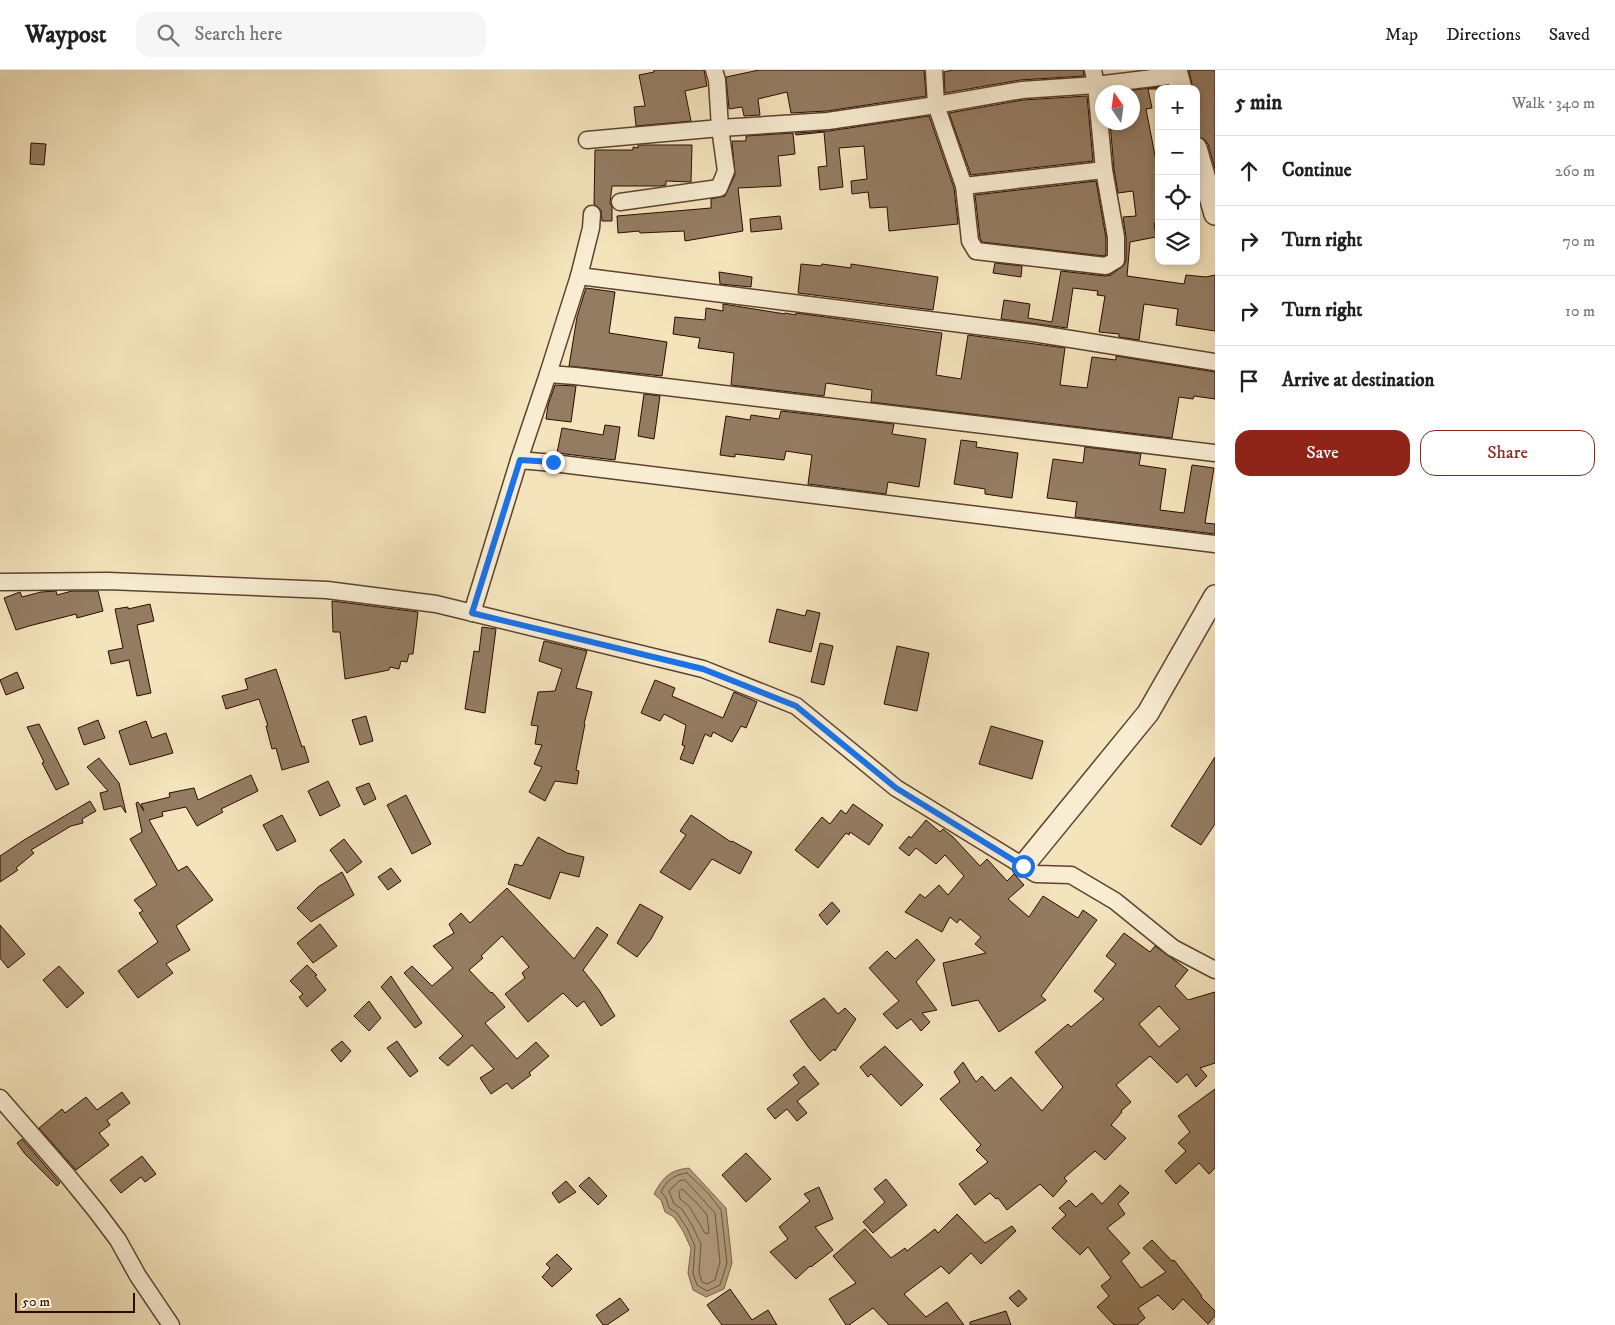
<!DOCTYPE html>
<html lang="en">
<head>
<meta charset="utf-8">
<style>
	:root { --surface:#fff; --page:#f6f6f6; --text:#202124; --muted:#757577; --line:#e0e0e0; --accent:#8f2418 }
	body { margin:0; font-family:"IM FELL DW Pica",serif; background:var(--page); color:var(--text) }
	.controls { position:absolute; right:15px; top:15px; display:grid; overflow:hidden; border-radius:10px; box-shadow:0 2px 8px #0003 }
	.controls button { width:45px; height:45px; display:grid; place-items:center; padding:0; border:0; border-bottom:1px solid var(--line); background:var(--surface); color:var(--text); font:25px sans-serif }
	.compass { position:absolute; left:1095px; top:15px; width:45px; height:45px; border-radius:50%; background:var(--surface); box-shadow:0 2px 8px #0003; rotate:347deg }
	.scale { position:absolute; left:15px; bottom:12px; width:120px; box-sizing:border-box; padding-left:5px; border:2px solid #2b0c00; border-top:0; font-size:14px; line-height:18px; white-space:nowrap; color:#2b0c00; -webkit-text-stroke:4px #f8edd3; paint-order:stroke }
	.stop { position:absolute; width:15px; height:15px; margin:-11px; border:4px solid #1a73e8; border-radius:50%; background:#fff }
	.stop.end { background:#1a73e8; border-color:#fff; box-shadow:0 1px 5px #0008 }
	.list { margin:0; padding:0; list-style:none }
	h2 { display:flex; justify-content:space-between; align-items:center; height:65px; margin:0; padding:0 20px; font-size:21px }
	h2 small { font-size:16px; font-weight:400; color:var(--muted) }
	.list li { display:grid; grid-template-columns:32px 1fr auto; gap:15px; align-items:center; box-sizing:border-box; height:70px; padding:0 20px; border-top:1px solid var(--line) }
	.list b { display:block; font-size:19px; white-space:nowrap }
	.list em { font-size:16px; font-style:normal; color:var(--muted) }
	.actions { display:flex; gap:10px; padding:15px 20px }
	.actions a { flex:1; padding:11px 0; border:1px solid var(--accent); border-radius:15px; text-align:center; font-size:18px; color:var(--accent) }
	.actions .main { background:var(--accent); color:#fff }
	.icon { flex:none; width:28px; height:28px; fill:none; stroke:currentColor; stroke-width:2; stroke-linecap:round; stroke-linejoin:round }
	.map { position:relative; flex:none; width:1215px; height:1255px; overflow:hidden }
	header { display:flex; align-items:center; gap:30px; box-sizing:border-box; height:70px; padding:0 25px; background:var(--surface); border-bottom:1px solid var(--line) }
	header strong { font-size:24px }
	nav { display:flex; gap:28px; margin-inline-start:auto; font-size:18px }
	.search { width:350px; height:45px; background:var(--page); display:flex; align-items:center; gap:12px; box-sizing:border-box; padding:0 18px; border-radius:15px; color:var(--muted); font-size:19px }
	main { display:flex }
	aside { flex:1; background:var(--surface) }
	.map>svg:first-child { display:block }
	.water { fill:#b09b7c; stroke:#7b624a }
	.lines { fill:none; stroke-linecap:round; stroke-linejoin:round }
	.shore { stroke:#6e543e; stroke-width:1 }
	.building { fill:#947c62; stroke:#2b0c00; fill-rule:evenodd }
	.minor-casing { stroke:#5d422f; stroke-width:19 }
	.tertiary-casing { stroke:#5d422f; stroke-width:24 }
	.minor { stroke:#f8edd3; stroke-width:16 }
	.tertiary { stroke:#f8edd3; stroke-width:21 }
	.route { stroke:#1a73e8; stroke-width:6 }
</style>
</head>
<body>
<header>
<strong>Waypost</strong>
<div class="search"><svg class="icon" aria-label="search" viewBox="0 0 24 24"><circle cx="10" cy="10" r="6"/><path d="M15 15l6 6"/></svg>Search here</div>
<nav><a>Map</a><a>Directions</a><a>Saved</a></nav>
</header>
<main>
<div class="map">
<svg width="1215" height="1255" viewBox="0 0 1215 1255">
	<rect width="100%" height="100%" fill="#f4e4bc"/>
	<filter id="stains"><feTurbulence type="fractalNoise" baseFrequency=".004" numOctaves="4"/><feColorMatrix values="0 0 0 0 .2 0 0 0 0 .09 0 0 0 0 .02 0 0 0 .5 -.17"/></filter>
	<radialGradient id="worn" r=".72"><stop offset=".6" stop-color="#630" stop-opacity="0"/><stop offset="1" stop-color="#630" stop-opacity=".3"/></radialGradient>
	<path class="water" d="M689 1098 726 1138 732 1193 724 1219 706 1227 693 1220 688 1203 691 1178 683 1161 674 1147 665 1142 661 1130 654 1124C663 1107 670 1100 689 1098Z"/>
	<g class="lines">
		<g class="shore">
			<path d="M687 1103 708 1123 721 1140 727 1193 720 1215 707 1221 697 1215 693 1203 695 1176 687 1158 677 1143 669 1138 666 1128 661 1122C666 1111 675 1104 687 1103Z"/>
			<polygon points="685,1110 715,1143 720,1192 715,1210 707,1214 702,1212 699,1202 701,1174 692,1155 682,1139 674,1134 669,1121 679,1111"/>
			<polygon points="682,1119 697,1133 707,1145 709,1162 708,1164 705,1163 689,1136 680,1129 679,1122"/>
		</g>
	</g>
	<g class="building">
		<polygon points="654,0 704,0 707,16 685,21 691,51 636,56 634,37 645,36 639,5 654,2"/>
		<polygon points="759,0 924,0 926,26 827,41 791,43 787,22 758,29 760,45 744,46 742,37 729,39 726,7"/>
		<polygon points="953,0 1083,0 1084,6 1020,10 945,23 944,2"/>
		<polygon points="1189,0 1215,0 1215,99 1208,74 1204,69 1196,66 1196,19 1193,19"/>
		<polygon points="1167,16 1168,19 1148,19 1152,38 1146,39 1157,96 1159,96 1159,152 1154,153 1156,167 1130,172 1127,206 1184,214 1186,205 1206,207 1215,205 1215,261 1176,255 1178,239 1144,234 1139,270 1119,267 1119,264 1099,262 1105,226 1097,225 1098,221 1073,218 1067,258 1001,249 1004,230 1030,234 1028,248 1052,252 1061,201 1105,206 1111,205 1124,195 1126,190 1126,167 1123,147 1136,146 1133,121 1118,123 1114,99 1110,52 1132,52 1132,22 1117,22"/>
		<polygon points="1087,26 1093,91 971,105 949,43 1023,30"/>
		<polygon points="929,46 954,118 958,154 889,161 887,137 870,138 868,122 852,124 851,111 867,109 864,76 839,78 843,117 820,120 818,97 827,96 824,62 796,65 795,63 829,61"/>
		<polygon points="793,63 795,84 778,86 781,116 738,118 743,161 685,171 684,161 640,163 639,161 618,163 617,146 711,138 711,129 725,126 735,105 732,71 746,71 746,66"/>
		<polygon points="31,73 46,74 44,95 30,94"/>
		<polygon points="638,75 692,75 691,112 666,111 666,115 661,116 612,116 610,133 612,137 612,151 602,151 601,140 594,134 595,80 633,80 633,77 638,78"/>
		<polygon points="1096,111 1106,168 1106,184 1104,186 982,172 980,168 975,125"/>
		<polygon points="780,146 782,159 751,162 750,149"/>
		<polygon points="995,193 1022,196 1021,207 993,203"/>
		<polygon points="801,194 821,196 822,194 851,198 851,194 938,207 933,240 798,223"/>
		<polygon points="719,202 752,207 751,217 720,214"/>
		<polygon points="586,218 615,222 609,263 667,272 662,306 569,296 577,247"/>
		<polygon points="723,234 785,244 785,243 796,245 796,243 942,263 936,305 961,309 968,265 1065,278 1060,315 1087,318 1092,287 1116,290 1116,286 1215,302 1215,329 1194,326 1193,329 1179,327 1172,368 871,332 872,320 826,313 824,326 731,315 734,283 698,278 700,268 673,264 675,247 705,250 706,238 723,241"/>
		<polygon points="555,315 576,316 571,352 546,349 548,335"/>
		<polygon points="644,324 660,326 654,369 638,366"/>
		<polygon points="781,341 894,354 892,364 926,369 919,417 888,412 886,424 808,414 812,385 786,381 784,390 735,384 735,387 720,385 726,346 750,350 751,345 779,349"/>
		<polygon points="605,355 620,357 615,390 557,383 562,358 603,365"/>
		<polygon points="961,370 977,372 976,377 1018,383 1012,428 985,424 985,419 954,414"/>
		<polygon points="1085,377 1141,384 1139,395 1166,399 1160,440 1184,443 1192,395 1214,398 1205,453 1215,454 1215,464 1075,447 1077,432 1047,428 1053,389 1083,393"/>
		<polygon points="56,521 57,525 72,521 98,521 103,541 77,548 76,544 29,556 16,560 4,528 20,522 22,527 41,522"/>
		<polygon points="332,531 418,542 413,584 409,584 407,592 401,591 399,599 390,597 389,600 345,609 340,562 333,562"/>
		<polygon points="150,534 154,551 137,555 151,623 137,626 129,590 111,594 108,581 123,578 115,539 128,537 128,539"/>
		<polygon points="777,539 805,546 807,540 820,543 811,582 769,572"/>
		<polygon points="482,557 496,559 485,643 465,639 474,581 479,582"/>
		<polygon points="544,571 587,581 576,618 592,622 584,654 585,654 576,700 579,701 577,714 555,711 545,731 529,722 542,697 534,694 542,675 535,674 538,656 531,655 538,622 555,621 562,599 539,591"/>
		<polygon points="820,573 833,576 824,615 811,612"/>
		<polygon points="897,576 929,583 917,641 884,634"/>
		<polygon points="276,599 302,677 304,676 309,692 282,700 276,678 272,679 266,656 268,656 259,629 226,639 222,626 248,619 245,609"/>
		<polygon points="17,602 24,618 6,625 0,610"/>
		<polygon points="655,610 675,618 672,626 723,648 734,622 757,632 746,658 741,656 732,672 713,662 711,667 705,664 693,694 680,689 685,676 682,675 686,655 664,644 660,651 641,643"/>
		<polygon points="366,646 373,671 360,675 352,650"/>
		<polygon points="98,650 105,668 84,675 78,658"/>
		<polygon points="146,651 152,668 166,663 173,683 130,695 119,661"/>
		<polygon points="39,654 69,714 56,720 42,693 44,692 27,657"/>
		<polygon points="991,656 1043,671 1032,709 979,694"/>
		<polygon points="1215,687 1215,754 1201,775 1171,756"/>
		<polygon points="99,688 119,713 126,743 121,736 104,740 100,723 108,721 87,697"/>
		<polygon points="251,705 258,721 221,739 223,742 197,756 186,737 162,742 163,746 149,750 178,801 187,796 213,830 176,856 190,880 166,894 173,903 138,928 118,901 158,872 139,843 143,841 134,830 157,815 130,769 142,762 136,733 138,732 144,741 141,734 170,727 169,723 194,718 198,730"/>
		<polygon points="328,711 340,736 320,746 308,721"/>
		<polygon points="369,713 376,729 364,735 356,718"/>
		<polygon points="406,725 431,774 412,784 387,735"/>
		<polygon points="90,731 96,741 82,749 83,753 71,756 31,780 34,783 16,798 18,800 0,812 0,786 24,770"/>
		<polygon points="853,734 883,755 869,775 850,762 849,765 846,763 818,798 795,780 822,747 830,754 841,740 846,744"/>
		<polygon points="282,745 296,771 277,781 263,755"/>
		<polygon points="691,745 731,772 732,771 752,782 740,804 712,789 690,820 660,802 686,765 680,761"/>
		<polygon points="926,750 940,762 943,759 953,767 980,796 987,789 1007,811 1014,804 1016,806 1024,815 1008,829 1029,847 1043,826 1078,848 1083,840 1097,850 1041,926 1046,930 999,962 978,930 952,936 943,893 986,883 975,874 981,867 960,849 957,853 950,847 942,862 905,842 920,824 925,828 939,815 948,825 964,806 945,785 936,794 916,778 909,786 899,778 909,766 911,768"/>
		<polygon points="538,767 567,783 584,787 579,807 560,802 550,829 508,814 515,794 522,796"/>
		<polygon points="344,769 362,792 347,803 330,780"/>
		<polygon points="391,798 401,811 388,820 378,807"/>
		<polygon points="342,802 354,825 311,852 297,838 318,817"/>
		<polygon points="507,818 574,889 597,857 608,865 583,900 599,920 615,946 601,956 584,931 577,937 563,923 528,952 505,924 525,908 522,903 529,897 502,866 481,886 483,888 469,900 491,923 492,922 505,937 485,953 517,989 536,972 549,986 529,1003 531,1005 512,1019 507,1013 491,1024 480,1008 494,999 472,975 448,996 439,988 463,966 404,903 412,896 432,916 453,898 433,876 454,863 449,854 461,843 470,853"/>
		<polygon points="832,832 840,841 827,855 819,845"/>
		<polygon points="640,834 663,847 651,869 637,887 617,873"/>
		<polygon points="320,854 337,876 313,893 297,873"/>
		<polygon points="0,855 25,884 8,898 0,888"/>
		<path d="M1124 863 1150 882 1155 876 1188 900 1175 916 1188 930 1215 922V993L1200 998 1207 1006 1196 1017 1187 1004 1177 1013 1150 986 1116 1015 1131 1032 1121 1041 1122 1042 1111 1055 1126 1068 1105 1090 1095 1081 1064 1108 1067 1111 1053 1127 1040 1114 1007 1140 998 1128 996 1129 990 1123 975 1135 959 1114 988 1092 976 1080 981 1075 940 1029 960 1012 954 1002 963 992 976 1012 982 1006 995 1021 1011 1007 1042 1041 1063 1017 1035 982 1068 954 1071 957 1104 929 1094 921 1116 894 1106 886ZM1159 936 1180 959 1159 977 1139 954Z"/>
		<polygon points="917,869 935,890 916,912 937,940 922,943 930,952 921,961 911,949 897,959 883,944 899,931 869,898 887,881 895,889"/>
		<polygon points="307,895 317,905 315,906 326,920 307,937 299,927 303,924 290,911"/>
		<polygon points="59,896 84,923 67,938 43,910"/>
		<polygon points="391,906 422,953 415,958 381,917"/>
		<polygon points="824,928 838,944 845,938 856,949 835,981 834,979 820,991 809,978 790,951"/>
		<polygon points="369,931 381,948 369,961 354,946"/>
		<polygon points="342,971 351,981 341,992 331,980"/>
		<polygon points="397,971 418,1001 410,1007 387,978"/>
		<polygon points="885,976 923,1015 901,1036 871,1004 868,1007 860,997"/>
		<polygon points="804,996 819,1014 797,1031 807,1043 797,1051 787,1039 775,1049 767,1039 799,1013 793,1005"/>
		<polygon points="1215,1019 1215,1098 1209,1104 1199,1093 1176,1114 1165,1101 1186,1081 1178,1073 1190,1062 1178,1046"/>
		<polygon points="122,1022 130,1033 107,1050 110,1055 99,1063 109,1075 76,1100 39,1058 62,1039 65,1043 86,1027 97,1040"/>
		<polygon points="22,1069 60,1113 57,1116 25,1084 17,1073"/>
		<polygon points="746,1083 771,1109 746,1132 722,1105"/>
		<polygon points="142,1086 156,1104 145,1112 141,1107 121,1123 110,1110"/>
		<polygon points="589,1107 607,1126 598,1135 579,1116"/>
		<polygon points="886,1109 907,1135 873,1163 863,1152 885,1132 874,1119"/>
		<polygon points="566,1111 576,1122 559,1133 552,1123"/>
		<polygon points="1120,1115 1129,1123 1118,1134 1125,1144 1107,1158 1130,1183 1121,1191 1141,1218 1166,1202 1143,1178 1152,1170 1172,1191 1174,1190 1202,1226 1201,1227 1215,1241 1215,1246 1208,1254 1183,1229 1173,1240 1158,1225 1138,1238 1145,1248 1137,1255 1114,1255 1097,1237 1109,1226 1101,1216 1111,1208 1088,1177 1080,1185 1052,1158 1066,1145 1059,1138 1069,1130 1076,1137 1092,1123 1102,1134"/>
		<polygon points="819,1117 833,1149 815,1157 833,1180 811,1197 810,1196 796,1209 770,1182 788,1169 779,1157 810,1131 804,1124"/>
		<polygon points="957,1144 985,1173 1012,1156 1016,1161 981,1194 971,1183 949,1204 941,1196 904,1224 926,1247 947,1232 964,1255 889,1255 873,1238 849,1255 846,1255 829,1229 856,1213 833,1186 865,1159 891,1188 905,1178 907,1181 935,1159 938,1163"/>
		<polygon points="557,1184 572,1199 552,1217 542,1207 550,1198 546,1194"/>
		<polygon points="730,1219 752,1250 768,1240 777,1255 722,1255 707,1235"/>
		<polygon points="1019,1220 1027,1229 1018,1237 1009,1228"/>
		<polygon points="620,1228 629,1240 607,1255 603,1255 596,1245"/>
		<polygon points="1006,1241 1011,1255 970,1255 970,1252"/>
	</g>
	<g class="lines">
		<g class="minor-casing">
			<g id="minor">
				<polyline points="934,0 936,35 964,116 970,171 976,181 1106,196 1116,190 1116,167 1104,100 1096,15 1093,0"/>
				<polyline points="587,70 720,58 828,51 936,35 1022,20 1096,15 1177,5"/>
				<polyline points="964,116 1104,100"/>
				<polyline points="620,132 719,118 726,101 720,58 717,10 714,0"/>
				<polyline points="592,144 591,158 579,206 1033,263 1215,292"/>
				<polyline points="548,304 579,206"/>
				<polyline points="519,390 548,304 575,306 1215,383"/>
				<polyline points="0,512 108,511 327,520 436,534 703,599 796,636 896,718 1036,804 1071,805 1115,831 1173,878 1215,900"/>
				<polyline points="472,543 519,390 553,393 1215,474"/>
				<polyline points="0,1028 67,1105 97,1142 118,1170 138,1206 171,1255"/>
			</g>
		</g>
		<g class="tertiary-casing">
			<g id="tertiary">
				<polyline points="1176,0 1181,19"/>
				<polyline points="1196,78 1215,144"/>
				<polyline points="1023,796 1148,643 1215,526"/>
			</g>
		</g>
		<use href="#minor" class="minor"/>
		<use href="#tertiary" class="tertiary"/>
	</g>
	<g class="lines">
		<polyline class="route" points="553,392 520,390 472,543 703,599 796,636 896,718 1023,796"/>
	</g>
	<rect width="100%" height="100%" filter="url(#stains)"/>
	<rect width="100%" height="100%" fill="url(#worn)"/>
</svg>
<div class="controls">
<button>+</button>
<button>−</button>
<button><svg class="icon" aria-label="locate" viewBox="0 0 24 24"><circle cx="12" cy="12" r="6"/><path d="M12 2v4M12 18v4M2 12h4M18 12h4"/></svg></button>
<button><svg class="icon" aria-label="layers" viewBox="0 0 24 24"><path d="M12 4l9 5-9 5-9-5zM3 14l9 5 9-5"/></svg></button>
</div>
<svg class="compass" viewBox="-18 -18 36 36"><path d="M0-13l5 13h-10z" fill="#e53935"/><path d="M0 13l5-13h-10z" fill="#757577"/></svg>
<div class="scale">50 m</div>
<div class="stop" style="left:1023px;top:796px"></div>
<div class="stop end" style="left:553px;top:392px"></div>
</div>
<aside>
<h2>5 min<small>Walk · 340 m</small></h2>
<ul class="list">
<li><svg class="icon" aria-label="ahead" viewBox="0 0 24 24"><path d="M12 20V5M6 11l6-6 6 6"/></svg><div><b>Continue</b></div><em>260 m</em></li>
<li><svg class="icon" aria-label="right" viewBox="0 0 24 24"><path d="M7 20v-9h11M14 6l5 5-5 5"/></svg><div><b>Turn right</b></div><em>70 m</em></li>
<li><svg class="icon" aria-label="right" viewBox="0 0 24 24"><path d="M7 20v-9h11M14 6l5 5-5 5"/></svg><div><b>Turn right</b></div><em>10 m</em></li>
<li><svg class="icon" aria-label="arrive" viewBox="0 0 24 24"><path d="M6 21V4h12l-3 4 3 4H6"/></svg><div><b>Arrive at destination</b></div></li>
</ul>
<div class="actions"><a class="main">Save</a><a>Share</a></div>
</aside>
</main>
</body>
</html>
